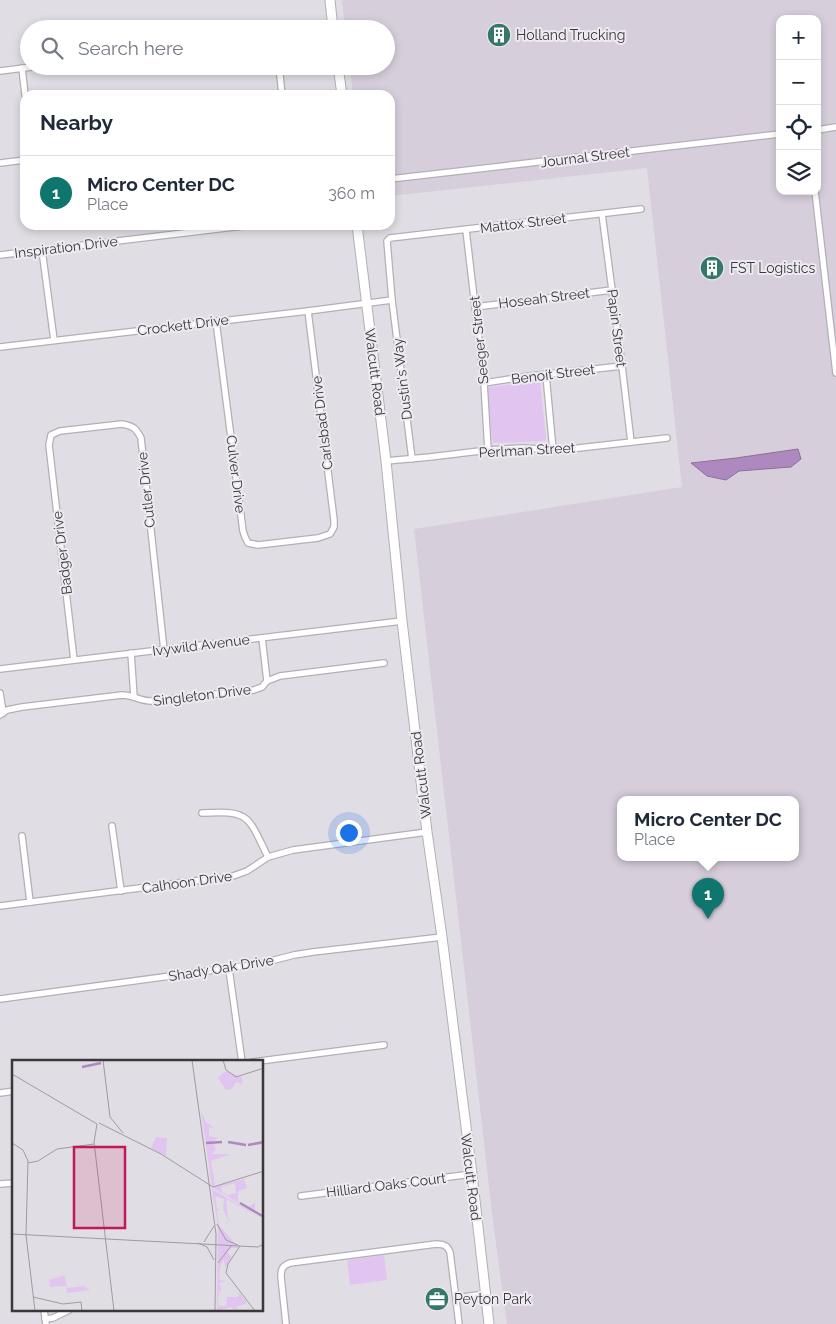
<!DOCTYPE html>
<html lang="en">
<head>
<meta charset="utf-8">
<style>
	:root { --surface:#fff; --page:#f6f6f7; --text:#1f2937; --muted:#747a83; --line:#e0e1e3; --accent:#0f766e }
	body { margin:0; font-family:Raleway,sans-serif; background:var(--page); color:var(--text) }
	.controls { position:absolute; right:15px; top:15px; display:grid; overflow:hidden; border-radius:10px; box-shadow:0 2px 8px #0003 }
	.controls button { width:45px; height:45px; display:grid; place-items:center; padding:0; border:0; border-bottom:1px solid var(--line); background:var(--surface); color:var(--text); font:25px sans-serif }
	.you { position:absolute; left:348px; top:832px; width:18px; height:18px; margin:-12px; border:4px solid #fff; border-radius:50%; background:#1a73e8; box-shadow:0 0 0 8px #1a73e833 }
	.badge { display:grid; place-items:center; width:32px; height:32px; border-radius:50%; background:var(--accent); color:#fff; font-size:16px; font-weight:700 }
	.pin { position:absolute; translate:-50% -41px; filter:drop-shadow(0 1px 2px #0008) }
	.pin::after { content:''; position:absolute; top:26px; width:18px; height:15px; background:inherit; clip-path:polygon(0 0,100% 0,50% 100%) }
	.popup { position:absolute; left:617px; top:796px; width:182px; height:65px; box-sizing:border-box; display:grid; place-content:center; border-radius:10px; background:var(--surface); filter:drop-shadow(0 1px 4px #0005); font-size:16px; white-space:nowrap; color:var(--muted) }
	.popup b { font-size:19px; color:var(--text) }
	.popup::after { content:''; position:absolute; left:50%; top:100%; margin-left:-10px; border:10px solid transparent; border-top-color:var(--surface) }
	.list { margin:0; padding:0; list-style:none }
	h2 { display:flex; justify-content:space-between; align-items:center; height:65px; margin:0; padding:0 20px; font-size:21px }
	h2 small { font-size:16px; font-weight:400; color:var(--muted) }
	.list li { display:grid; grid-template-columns:32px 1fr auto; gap:15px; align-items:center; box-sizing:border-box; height:75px; padding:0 20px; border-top:1px solid var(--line) }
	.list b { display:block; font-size:19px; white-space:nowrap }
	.list p { margin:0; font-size:16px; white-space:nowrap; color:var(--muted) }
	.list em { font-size:16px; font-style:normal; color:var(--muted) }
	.icon { flex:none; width:28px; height:28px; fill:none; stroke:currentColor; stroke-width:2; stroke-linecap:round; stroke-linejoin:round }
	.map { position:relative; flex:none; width:836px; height:1324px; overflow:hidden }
	.search { position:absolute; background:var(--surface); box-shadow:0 2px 8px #0003; left:20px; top:20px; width:375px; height:55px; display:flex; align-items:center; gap:12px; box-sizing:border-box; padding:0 18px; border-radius:28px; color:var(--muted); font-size:19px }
	.panel { position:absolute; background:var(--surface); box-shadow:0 2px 8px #0003; left:20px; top:90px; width:375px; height:140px; border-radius:15px }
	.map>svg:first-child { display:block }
	.built { fill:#d7cedc; fill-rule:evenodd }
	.green { fill:#e1c5f0 }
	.water { fill:#ad89c0; stroke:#8a7198 }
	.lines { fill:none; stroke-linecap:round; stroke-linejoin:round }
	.street-casing { stroke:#b4afb6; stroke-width:8 }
	.secondary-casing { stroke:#b4afb6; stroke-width:11 }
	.street { stroke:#fff; stroke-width:5.5 }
	.secondary { stroke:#fff; stroke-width:9 }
	.labels { text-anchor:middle; stroke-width:4; stroke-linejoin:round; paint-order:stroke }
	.poi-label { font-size:14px; fill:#3a383b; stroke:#eeeaf1; text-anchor:start }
	.street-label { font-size:14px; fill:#3a383b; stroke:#eeeaf1 }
	.inset-river { fill:none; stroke:#ad89c0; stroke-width:2.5 }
	.inset-road { fill:none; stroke:#9e9ba0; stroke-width:1 }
	.view { fill:#c2185b; fill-opacity:0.15; stroke:#c2185b; stroke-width:2.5 }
	.inset-edge { fill:none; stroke:#3a383b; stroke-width:2.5 }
</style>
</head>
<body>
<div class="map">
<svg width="836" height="1324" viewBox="0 0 836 1324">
	<rect width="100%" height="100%" fill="#e1dde4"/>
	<path class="built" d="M342 0H836V1324H507L493 1222 414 529 682 487 647 168 390 196V95H353L350 66H386V29H345ZM780 19H817V191H780ZM620 800H796V858H620Z"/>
	<g class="green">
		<polygon points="537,381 540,382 546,438 545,441 494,443 492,439 487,391 488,388 490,387"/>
		<polygon points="384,1255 387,1280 350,1285 347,1260"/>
	</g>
	<polygon class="water" points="798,449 801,459 791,467 739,471 726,480 707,476 691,463 736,458"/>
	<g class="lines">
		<g class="street-casing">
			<g id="street">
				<polyline points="279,66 282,95"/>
				<polyline points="22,68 25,95"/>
				<polyline points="0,71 40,66"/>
				<polyline points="817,130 836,127"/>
				<polyline points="0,163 25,160"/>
				<polyline points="390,179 780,134"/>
				<polyline points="815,191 836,373"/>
				<polyline points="602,214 622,366 631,442"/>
				<polyline points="466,230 484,383 488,450"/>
				<polyline points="42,250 54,340"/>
				<polyline points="0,255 251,225"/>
				<polyline points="475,307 612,290"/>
				<polyline points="216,321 243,531 245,537 248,543 258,545 318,538 330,534 334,527 334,520 308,311"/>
				<polyline points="0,347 308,311 392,300"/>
				<polyline points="546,375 553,450"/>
				<polyline points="484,383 530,376 622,366"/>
				<polyline points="412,459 392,300 387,241 390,238 641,209"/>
				<polyline points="386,461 430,457 488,450 522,448 561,450 667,438"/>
				<polyline points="131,653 134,697"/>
				<path d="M74 660 49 445 51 435 60 431 122 424C133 426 136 428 141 438L164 650"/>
				<polyline points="0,669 402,621"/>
				<polyline points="267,681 280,676 384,663"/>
				<polyline points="0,693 3,713"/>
				<path d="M0 715 7 710 22 707 122 695C133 695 140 701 151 701L254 690 262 687 267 681 262 638"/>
				<path d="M202 813C251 810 248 817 268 857"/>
				<polyline points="112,826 121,891"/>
				<polyline points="22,836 30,902"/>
				<polyline points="0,906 233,876 247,871 268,857 293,850 427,832"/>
				<polyline points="229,969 242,1062"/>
				<polyline points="0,999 259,964 294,955 313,952 442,937"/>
				<polyline points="252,1062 384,1045"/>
				<polyline points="0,1093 14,1091"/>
				<polyline points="0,1184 14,1183"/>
				<polyline points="301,1196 472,1174"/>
				<polyline points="456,1298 485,1294"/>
				<polyline points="44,1310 46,1324"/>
				<polyline points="45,1319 53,1318 69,1310"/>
				<path d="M286 1324 281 1277C281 1269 282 1266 290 1263L436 1244C443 1244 447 1245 450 1252L459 1324"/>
			</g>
		</g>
		<g class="secondary-casing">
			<g id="secondary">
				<polyline points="330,0 333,29"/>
				<polyline points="338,66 342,95"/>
				<polyline points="357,225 386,461 402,621 427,832 442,937 472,1174 489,1324"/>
			</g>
		</g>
		<use href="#street" class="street"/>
		<use href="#secondary" class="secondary"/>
	</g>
	<defs>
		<g id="building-disc" transform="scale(1.25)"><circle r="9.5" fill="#35786a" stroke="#eeeaf1"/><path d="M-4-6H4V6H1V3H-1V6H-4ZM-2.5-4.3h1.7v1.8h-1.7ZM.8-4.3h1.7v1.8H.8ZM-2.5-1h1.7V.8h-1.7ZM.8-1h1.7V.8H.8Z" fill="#fff"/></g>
		<g id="office-disc" transform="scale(1.25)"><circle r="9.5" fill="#35786a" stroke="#eeeaf1"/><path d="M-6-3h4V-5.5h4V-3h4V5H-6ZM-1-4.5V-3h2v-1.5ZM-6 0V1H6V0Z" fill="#fff"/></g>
	</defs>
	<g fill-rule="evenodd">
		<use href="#building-disc" x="499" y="35"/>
		<use href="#building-disc" x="712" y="268"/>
		<use href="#office-disc" x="437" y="1299"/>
	</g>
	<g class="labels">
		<g class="poi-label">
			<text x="516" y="40">Holland Trucking</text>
			<text x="730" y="273">FST Logistics</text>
			<text x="454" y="1304">Peyton Park</text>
		</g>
		<g class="street-label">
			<text transform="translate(585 157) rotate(-7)" y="5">Journal Street</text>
			<text transform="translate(523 223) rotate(-7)" y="5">Mattox Street</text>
			<text transform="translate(66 247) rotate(-7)" y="5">Inspiration Drive</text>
			<text transform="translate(544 298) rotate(-7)" y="5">Hoseah Street</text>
			<text transform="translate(183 325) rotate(-7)" y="5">Crockett Drive</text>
			<text transform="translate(617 328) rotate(83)" y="5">Papin Street</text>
			<text transform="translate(479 340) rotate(-96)" y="5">Seeger Street</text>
			<text transform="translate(375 372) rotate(83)" y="5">Walcutt Road</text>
			<text transform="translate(553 374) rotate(-7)" y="5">Benoit Street</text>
			<text transform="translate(402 379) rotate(-97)" y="5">Dustin's Way</text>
			<text transform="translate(322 423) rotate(-97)" y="5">Carlsbad Drive</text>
			<text transform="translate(527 450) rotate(-3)" y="5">Perlman Street</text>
			<text transform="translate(236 474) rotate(83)" y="5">Culver Drive</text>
			<text transform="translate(146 490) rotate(-96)" y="5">Cutler Drive</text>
			<text transform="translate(62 553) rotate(-97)" y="5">Badger Drive</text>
			<text transform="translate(201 645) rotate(-7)" y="5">Ivywild Avenue</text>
			<text transform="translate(202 695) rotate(-7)" y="5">Singleton Drive</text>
			<text transform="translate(421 775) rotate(-97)" y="5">Walcutt Road</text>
			<text transform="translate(187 882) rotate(-8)" y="5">Calhoon Drive</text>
			<text transform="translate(221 968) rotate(-9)" y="5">Shady Oak Drive</text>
			<text transform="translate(471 1177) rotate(83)" y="5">Walcutt Road</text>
			<text transform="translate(386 1185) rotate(-7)" y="5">Hilliard Oaks Court</text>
		</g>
	</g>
	<g transform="translate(12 1060)">
		<rect width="251" height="251" fill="#e1dde4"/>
		<path d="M213 11 230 17 231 28 230 24 224 22 220 29 214 30 206 18ZM189 51 194 62 202 68 197 67V76L206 78 197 83 210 82 202 84 204 90 199 94H219L199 101 203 125 200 126ZM144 77 155 78 154 96 139 88ZM232 119 235 128 226 131V142L237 147 243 142V151L251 158 200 127ZM223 123 224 133 215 135 210 132 209 127ZM200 129 251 159 214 139 216 159 235 171 217 160 212 166 216 160 211 149 212 139 203 136 205 149H208L205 151 207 165 227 188H220L215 192 220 197 213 208 212 199 208 207 207 220 214 221 207 223 210 230 207 232 206 246H214L215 237H226L227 232 235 243 225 247V251L219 247 205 251 206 166ZM53 215 55 228 71 226 78 230 55 233 54 226 38 227 37 220Z" fill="#e1c5f0" fill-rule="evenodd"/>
		<path class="inset-river" d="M70 7 89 3M216 82 234 85M194 83 210 82M236 85 252 82M228 143 252 157"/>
		<path class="inset-road" d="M91 0 98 57 111 73M180 0 204 174 203 251M211 0 214 10 224 17 252 8M0 14 85 64M87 63 149 94 201 127 252 111M85 64 82 82 102 251M0 83 11 90 16 101 14 175 23 251M16 103 26 101 45 89 82 84M205 164 214 180 226 185M0 174 228 186M192 182 202 166M186 183 195 187 202 200M227 186 246 187 252 184M228 186 216 204 214 213 243 251M206 203 219 186M21 237 51 244 69 242 70 251"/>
		<path class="view" d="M62 87H113V168H62Z"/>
		<rect width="251" height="251" class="inset-edge"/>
	</g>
</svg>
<div class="controls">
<button>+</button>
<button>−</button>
<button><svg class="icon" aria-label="locate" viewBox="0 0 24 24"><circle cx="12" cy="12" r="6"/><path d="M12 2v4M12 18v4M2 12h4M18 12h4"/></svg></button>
<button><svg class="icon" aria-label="layers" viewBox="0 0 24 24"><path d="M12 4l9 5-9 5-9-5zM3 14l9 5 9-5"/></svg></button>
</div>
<div class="you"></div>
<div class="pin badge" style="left:708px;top:919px">1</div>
<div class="popup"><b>Micro Center DC</b>Place</div>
<div class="search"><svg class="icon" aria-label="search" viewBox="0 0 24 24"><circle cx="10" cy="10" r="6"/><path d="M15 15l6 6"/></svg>Search here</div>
<section class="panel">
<h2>Nearby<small></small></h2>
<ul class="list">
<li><span class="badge">1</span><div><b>Micro Center DC</b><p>Place</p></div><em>360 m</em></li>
</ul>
</section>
</div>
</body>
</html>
